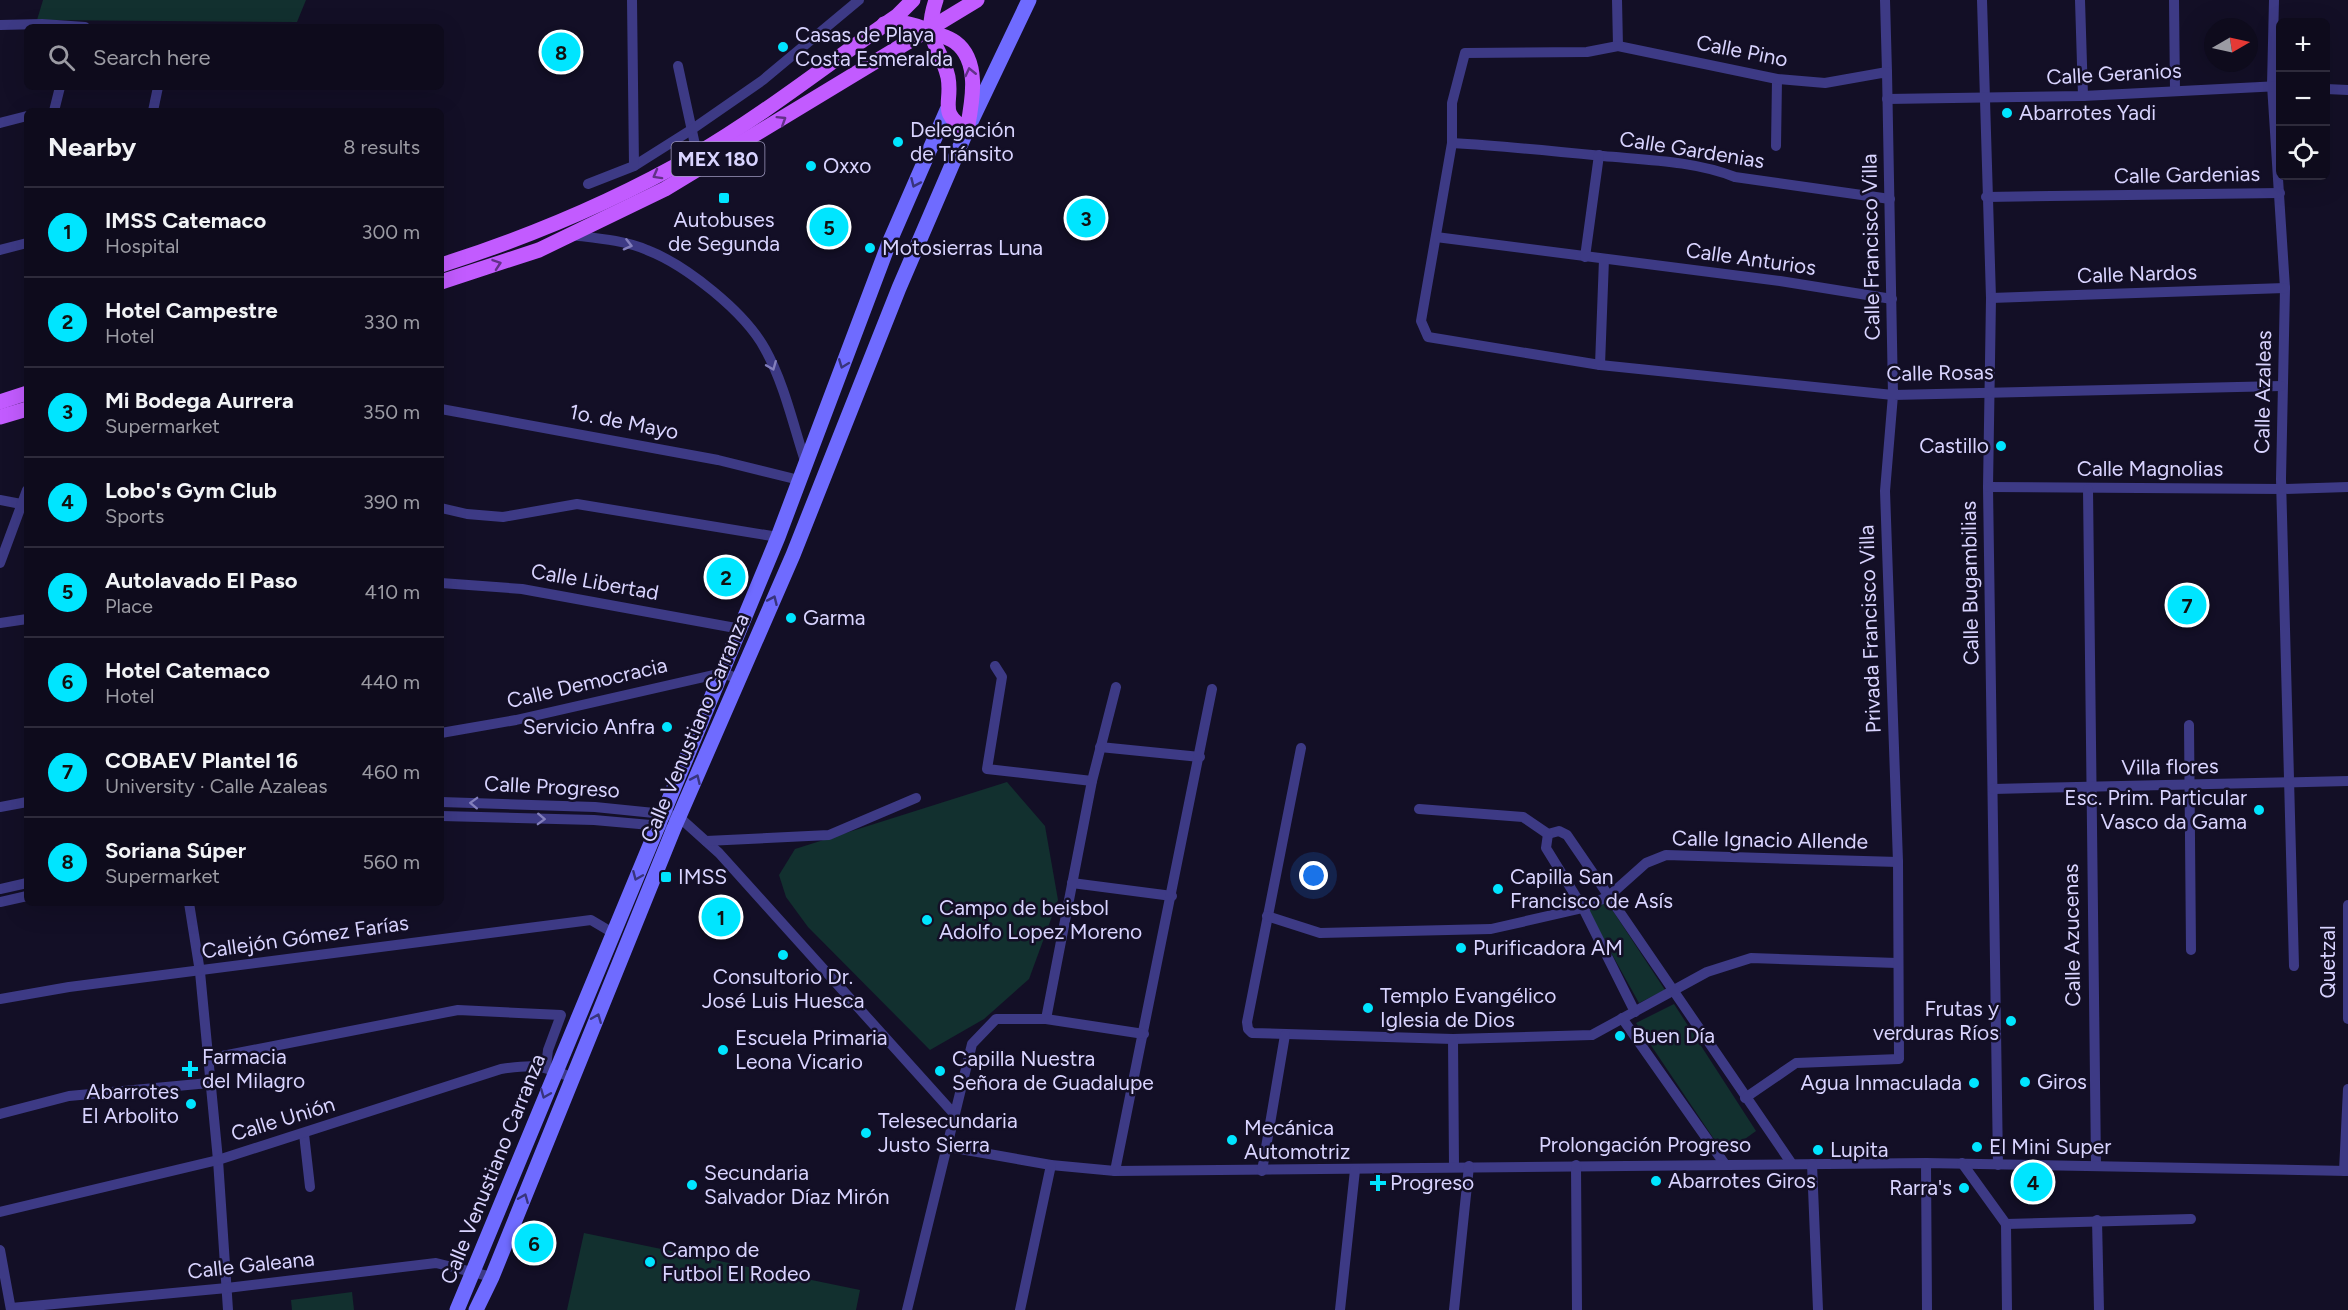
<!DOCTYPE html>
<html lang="en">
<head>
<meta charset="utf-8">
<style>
	:root { --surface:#0e0b1c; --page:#171425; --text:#f1f3f6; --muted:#9b9ba3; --line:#2e2b3b; --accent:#00e5ff }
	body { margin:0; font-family:Figtree,sans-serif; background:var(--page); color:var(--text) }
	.controls { position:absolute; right:18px; top:18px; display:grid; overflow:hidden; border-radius:9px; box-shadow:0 6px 24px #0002 }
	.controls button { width:54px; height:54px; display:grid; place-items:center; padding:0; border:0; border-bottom:2px solid var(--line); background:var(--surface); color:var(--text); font:30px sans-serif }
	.compass { position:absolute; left:2204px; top:18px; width:54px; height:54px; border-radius:50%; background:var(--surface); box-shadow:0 6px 24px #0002; rotate:81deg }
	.you { position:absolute; left:1314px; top:876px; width:21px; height:21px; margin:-15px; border:4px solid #fff; border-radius:50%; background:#1a73e8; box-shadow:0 0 0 9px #1a73e833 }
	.badge { display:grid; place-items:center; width:39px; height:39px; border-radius:50%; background:var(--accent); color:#111; font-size:20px; font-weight:700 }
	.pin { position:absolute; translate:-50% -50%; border:3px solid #fff; box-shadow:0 2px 6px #0006 }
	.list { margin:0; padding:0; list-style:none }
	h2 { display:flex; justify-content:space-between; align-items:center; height:78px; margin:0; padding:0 24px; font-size:26px }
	h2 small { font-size:20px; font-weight:400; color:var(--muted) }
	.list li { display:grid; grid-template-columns:39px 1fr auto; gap:18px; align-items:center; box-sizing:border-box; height:90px; padding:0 24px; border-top:2px solid var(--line) }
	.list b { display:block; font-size:22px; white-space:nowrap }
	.list p { margin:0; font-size:20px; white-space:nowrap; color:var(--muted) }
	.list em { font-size:20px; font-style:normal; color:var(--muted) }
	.icon { flex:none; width:33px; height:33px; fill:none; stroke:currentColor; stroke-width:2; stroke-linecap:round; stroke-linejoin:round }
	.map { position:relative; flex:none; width:2348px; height:1310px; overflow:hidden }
	.search { position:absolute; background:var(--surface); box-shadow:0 6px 24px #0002; left:24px; top:24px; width:420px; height:66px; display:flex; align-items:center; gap:15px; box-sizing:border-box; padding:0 21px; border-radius:9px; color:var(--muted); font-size:22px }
	.panel { position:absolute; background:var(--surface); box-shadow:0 6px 24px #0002; left:24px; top:108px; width:420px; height:798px; border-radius:9px }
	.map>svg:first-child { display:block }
	.green { fill:#12302f }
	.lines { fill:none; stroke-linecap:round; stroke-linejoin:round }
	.minor { stroke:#3d3a85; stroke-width:10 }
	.secondary { stroke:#6f6bff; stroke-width:15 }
	.primary { stroke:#c25bff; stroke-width:15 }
	.oneway { stroke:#623188 }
	.oneway2 { stroke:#38347d }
	.oneway3 { stroke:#837fbc }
	.poi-dot { fill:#00e5ff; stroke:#130f26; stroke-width:2 }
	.labels { text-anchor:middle; stroke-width:5; stroke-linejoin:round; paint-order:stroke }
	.shield { fill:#130f26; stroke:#9e99be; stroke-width:1.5 }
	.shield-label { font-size:20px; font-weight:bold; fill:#d9d4ff }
	.poi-label { font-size:21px; fill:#d9d4ff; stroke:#130f26; text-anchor:start }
	.street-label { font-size:21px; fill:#d9d4ff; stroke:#130f26 }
</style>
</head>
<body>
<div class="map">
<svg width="2348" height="1310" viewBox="0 0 2348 1310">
	<rect width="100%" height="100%" fill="#130f26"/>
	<g class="green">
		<polygon points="43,0 306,0 297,22 37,20"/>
		<polygon points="1007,782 1045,826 1058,900 1029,979 984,1019 930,1050 808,927 786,897 779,875 795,849"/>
		<polygon points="1607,902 1665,990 1639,1003 1588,911"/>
		<polygon points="1674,1004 1756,1131 1724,1154 1636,1023"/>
		<polygon points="584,1233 860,1290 856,1310 567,1310"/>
		<polygon points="352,1292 354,1310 292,1310 291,1300"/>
	</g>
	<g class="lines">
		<g class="minor">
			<polyline points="1617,0 1618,46"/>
			<polyline points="1885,0 1887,72"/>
			<polyline points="1982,0 1991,298 1988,487 1998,1165"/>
			<polyline points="2080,0 2083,96"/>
			<polyline points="2174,0 2175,91"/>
			<polyline points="2274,0 2272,85 2285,288 2281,479 2294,966"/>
			<polyline points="0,25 42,24 85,27"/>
			<polyline points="678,66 697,154 701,159"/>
			<polyline points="2326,89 2348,90"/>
			<polyline points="1887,99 2083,96 2280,86"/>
			<polyline points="54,111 60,87"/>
			<polyline points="153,111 158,87"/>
			<polyline points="0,123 27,116"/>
			<path d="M1452 143C1503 146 1553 151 1603 156 1647 160 1695 161 1735 177L1890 199"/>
			<polyline points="1776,146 1777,79"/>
			<polyline points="634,166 691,130 763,80 859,0"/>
			<polyline points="588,184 634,166 632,0"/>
			<polyline points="1986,197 2280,193"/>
			<path d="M571 235C595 238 624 240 647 250 686 265 745 312 765 349 784 383 793 424 805 461"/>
			<polyline points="1436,237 1780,281 1892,299"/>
			<polyline points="0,250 27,243"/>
			<polyline points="1585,257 1599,155"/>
			<polyline points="1991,298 2285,288"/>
			<polyline points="1600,365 1604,259"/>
			<polyline points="441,409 718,460 799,480"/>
			<polyline points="1988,487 2282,489 2348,487"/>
			<polyline points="2088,489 2096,1165"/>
			<polyline points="0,500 21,504"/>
			<polyline points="441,508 467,514 503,517 577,504 778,537"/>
			<polyline points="0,563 27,490"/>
			<polyline points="441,583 522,589 741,629"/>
			<polyline points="0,623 27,619"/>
			<polyline points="995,666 1002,677 987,769 1092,781"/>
			<polyline points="2189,725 2191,950"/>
			<polyline points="441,733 516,720 722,673 740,679"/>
			<polyline points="1100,747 1200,757"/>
			<polyline points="1301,748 1247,1022 1248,1029 1252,1033 1453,1039 1592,1035 1707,972 1751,958 1897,963"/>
			<polyline points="1993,789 2348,781"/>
			<polyline points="441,802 595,807 664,814 679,817 719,853 955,1115"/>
			<polyline points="0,807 27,802"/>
			<polyline points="1419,809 1523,817 1548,834 1559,831 1567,835 1792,1164"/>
			<polyline points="441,816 594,820 662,826"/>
			<polyline points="1548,834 1546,848 1583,908 1635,1012"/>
			<polyline points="706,841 829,835 916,798"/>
			<polyline points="1072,883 1172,896"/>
			<polyline points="0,889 27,883"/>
			<polyline points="0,902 27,896"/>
			<polyline points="189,903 200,972 218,1160 228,1310"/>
			<polyline points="2348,905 2348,1019"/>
			<polyline points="1267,916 1320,933 1491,929 1583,908 1609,896 1646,863 1666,855 1898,862"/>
			<polyline points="0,999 69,987 591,920 613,933"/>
			<polyline points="1622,1018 1724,1163"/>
			<polyline points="1046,1019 1092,781 1116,687"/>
			<polyline points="1453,1039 1454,1167"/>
			<polyline points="207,1059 458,1010 561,1015 548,1050 546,1066"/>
			<polyline points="1745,1098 1796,1063 1899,1059 1898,862 1885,491 1893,395 1887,72 1825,83 1777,79 1618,46 1587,52 1465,53 1452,103 1452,143 1421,321 1428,337 1600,365 1893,395 2281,386"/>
			<polyline points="0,1114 69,1096 209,1083"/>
			<polyline points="304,1134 310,1187"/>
			<polyline points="949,1147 1051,1165 1115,1171 1926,1163 2348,1171"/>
			<polyline points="1926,1163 1927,1310"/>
			<polyline points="1962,1163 2006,1224"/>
			<polyline points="1812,1164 1818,1310"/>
			<polyline points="1576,1165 1577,1310"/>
			<polyline points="1115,1171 1212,689"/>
			<polyline points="1262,1171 1285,1035"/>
			<polyline points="2344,1171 2348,1089"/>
			<path d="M0 1212 218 1160 501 1069C535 1064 542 1065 573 1078"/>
			<polyline points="2097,1220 2099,1310"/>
			<polyline points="2006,1224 2191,1219"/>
			<polyline points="2006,1224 2007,1310"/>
			<polyline points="0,1250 11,1310"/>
			<polyline points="11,1308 227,1288 436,1263 492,1277"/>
			<polyline points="907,1310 972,1044 996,1019 1046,1019 1144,1034"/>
			<polyline points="1020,1310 1051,1165"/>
			<polyline points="1340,1310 1355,1170"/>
			<polyline points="1454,1310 1469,1166"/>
		</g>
		<g class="secondary">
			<polyline points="457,1310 778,537 889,243 947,110"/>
			<polyline points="476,1310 492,1277 674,828 793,555 899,288 967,130 1029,0"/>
		</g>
		<g class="primary">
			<path d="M884 24C902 21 913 24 929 31 938 35 947 36 955 42 981 61 972 103 967 130 937 112 953 104 948 77 940 43 922 42 936 0"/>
			<path d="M441 265C529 237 615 201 695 155 765 114 830 62 897 16L913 0"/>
			<polyline points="441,282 539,250 665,189 977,0"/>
			<polyline points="0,402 27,393"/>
			<polyline points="0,417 27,409"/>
		</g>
	</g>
	<defs><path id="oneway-chevron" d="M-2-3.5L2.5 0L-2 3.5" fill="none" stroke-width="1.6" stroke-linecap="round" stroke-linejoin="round" transform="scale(1.5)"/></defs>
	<g class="oneway">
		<use href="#oneway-chevron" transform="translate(970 72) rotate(-103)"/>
		<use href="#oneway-chevron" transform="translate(782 120) rotate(-32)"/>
		<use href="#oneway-chevron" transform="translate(657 175) rotate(151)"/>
		<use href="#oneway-chevron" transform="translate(497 264) rotate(-19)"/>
	</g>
	<g class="oneway2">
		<use href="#oneway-chevron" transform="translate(915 183) rotate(114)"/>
		<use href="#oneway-chevron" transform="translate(843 364) rotate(111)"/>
		<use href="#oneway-chevron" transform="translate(773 600) rotate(-66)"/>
		<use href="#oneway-chevron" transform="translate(696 779) rotate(-66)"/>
		<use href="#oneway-chevron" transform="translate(637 876) rotate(113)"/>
		<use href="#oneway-chevron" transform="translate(597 1018) rotate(-68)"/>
		<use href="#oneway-chevron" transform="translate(545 1094) rotate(112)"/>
		<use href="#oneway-chevron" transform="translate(524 1198) rotate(-68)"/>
	</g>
	<g class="oneway3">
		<use href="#oneway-chevron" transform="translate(628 245) rotate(14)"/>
		<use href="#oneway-chevron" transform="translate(772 366) rotate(68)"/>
		<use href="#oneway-chevron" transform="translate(474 803) rotate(-178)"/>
		<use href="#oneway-chevron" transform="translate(541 819) rotate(2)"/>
	</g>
	<g class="poi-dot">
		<circle cx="783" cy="47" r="6"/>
		<circle cx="2007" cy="113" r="6"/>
		<circle cx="898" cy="142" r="6"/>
		<circle cx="811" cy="166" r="6"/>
		<rect x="718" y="192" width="12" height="12" rx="3"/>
		<circle cx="870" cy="248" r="6"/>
		<circle cx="2001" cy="446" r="6"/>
		<circle cx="791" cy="618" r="6"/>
		<circle cx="667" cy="727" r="6"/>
		<circle cx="2259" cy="810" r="6"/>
		<rect x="660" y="871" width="12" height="12" rx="3"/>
		<circle cx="1498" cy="889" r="6"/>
		<circle cx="927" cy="920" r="6"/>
		<circle cx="1461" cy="948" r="6"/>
		<circle cx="783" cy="955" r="6"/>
		<circle cx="1368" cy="1008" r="6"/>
		<circle cx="2011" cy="1021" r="6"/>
		<circle cx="1620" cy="1036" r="6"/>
		<circle cx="723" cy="1050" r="6"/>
		<path d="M187 1060h6v6h6v6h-6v6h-6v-6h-6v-6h6z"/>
		<circle cx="940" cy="1071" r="6"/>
		<circle cx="2025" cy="1082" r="6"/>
		<circle cx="1974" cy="1083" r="6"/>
		<circle cx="191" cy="1104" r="6"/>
		<circle cx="866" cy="1133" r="6"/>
		<circle cx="1232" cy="1140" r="6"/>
		<circle cx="1977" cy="1147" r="6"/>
		<circle cx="1818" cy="1150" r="6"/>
		<circle cx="1656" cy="1181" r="6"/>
		<path d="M1375 1174h6v6h6v6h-6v6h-6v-6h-6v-6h6z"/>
		<circle cx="692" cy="1185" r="6"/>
		<circle cx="1964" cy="1188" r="6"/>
		<circle cx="650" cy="1262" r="6"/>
	</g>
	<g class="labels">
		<rect class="shield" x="671.5" y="142" width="93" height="34" rx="4.5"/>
		<g class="shield-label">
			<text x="718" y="166">MEX 180</text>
		</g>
		<g class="poi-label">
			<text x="795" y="42">Casas de Playa<tspan x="795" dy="24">Costa Esmeralda</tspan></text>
			<text x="2019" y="120">Abarrotes Yadi</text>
			<text x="910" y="137">Delegación<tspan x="910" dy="24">de Tránsito</tspan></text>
			<text x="823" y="173">Oxxo</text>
			<text x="724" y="227" text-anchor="middle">Autobuses<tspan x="724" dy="24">de Segunda</tspan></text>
			<text x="882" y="255">Motosierras Luna</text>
			<text x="1989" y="453" text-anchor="end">Castillo</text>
			<text x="803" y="625">Garma</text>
			<text x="655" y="734" text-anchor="end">Servicio Anfra</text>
			<text x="2247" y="805" text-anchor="end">Esc. Prim. Particular<tspan x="2247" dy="24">Vasco da Gama</tspan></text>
			<text x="678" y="884">IMSS</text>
			<text x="1510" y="884">Capilla San<tspan x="1510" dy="24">Francisco de Asís</tspan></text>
			<text x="939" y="915">Campo de beisbol<tspan x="939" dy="24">Adolfo Lopez Moreno</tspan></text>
			<text x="1473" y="955">Purificadora AM</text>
			<text x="783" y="984" text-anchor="middle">Consultorio Dr.<tspan x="783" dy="24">José Luis Huesca</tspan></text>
			<text x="1380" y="1003">Templo Evangélico<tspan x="1380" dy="24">Iglesia de Dios</tspan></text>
			<text x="1999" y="1016" text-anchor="end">Frutas y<tspan x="1999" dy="24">verduras Ríos</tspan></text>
			<text x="1632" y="1043">Buen Día</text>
			<text x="735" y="1045">Escuela Primaria<tspan x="735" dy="24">Leona Vicario</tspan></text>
			<text x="202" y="1064">Farmacia<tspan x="202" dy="24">del Milagro</tspan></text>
			<text x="952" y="1066">Capilla Nuestra<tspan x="952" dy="24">Señora de Guadalupe</tspan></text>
			<text x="2037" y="1089">Giros</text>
			<text x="1962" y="1090" text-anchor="end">Agua Inmaculada</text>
			<text x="179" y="1099" text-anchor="end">Abarrotes<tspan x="179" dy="24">El Arbolito</tspan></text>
			<text x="878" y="1128">Telesecundaria<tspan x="878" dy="24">Justo Sierra</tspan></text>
			<text x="1244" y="1135">Mecánica<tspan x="1244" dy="24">Automotriz</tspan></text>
			<text x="1989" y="1154">El Mini Super</text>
			<text x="1830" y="1157">Lupita</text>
			<text x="704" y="1180">Secundaria<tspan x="704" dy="24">Salvador Díaz Mirón</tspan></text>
			<text x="1668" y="1188">Abarrotes Giros</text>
			<text x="1390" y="1190">Progreso</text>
			<text x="1952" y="1195" text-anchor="end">Rarra's</text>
			<text x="662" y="1257">Campo de<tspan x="662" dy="24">Futbol El Rodeo</tspan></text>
		</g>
		<g class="street-label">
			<text transform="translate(1742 51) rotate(11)" y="7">Calle Pino</text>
			<text transform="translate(2114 74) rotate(-3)" y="7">Calle Geranios</text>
			<text transform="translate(1692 150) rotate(9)" y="7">Calle Gardenias</text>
			<text transform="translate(2187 175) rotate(-1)" y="7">Calle Gardenias</text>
			<text transform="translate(1871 247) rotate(-91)" y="7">Calle Francisco Villa</text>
			<text transform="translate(1751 259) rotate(8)" y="7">Calle Anturios</text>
			<text transform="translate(2137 274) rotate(-2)" y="7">Calle Nardos</text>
			<text transform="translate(1940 373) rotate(-1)" y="7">Calle Rosas</text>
			<text transform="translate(2263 392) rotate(-89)" y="7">Calle Azaleas</text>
			<text transform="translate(624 422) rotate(11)" y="7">1o. de Mayo</text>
			<text x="2150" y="476">Calle Magnolias</text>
			<text transform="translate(595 582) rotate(10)" y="7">Calle Libertad</text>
			<text transform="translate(1970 583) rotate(-91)" y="7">Calle Bugambilias</text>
			<text transform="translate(1870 629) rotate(-92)" y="7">Privada Francisco Villa</text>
			<text transform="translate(587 683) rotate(-13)" y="7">Calle Democracia</text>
			<text transform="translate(695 728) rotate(-67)" y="7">Calle Venustiano Carranza</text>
			<text transform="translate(2170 767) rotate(-1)" y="7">Villa flores</text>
			<text transform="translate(552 787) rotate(3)" y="7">Calle Progreso</text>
			<text transform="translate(1770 840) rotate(1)" y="7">Calle Ignacio Allende</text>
			<text transform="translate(2072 935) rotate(-91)" y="7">Calle Azucenas</text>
			<text transform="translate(305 937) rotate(-8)" y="7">Callejón Gómez Farías</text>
			<text transform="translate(2328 962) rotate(-90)" y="7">Quetzal</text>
			<text transform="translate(283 1119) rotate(-17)" y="7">Calle Unión</text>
			<text x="1645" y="1152">Prolongación Progreso</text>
			<text transform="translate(493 1169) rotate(-68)" y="7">Calle Venustiano Carranza</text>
			<text transform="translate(251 1265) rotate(-6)" y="7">Calle Galeana</text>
		</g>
	</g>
</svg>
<div class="controls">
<button>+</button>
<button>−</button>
<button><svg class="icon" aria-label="locate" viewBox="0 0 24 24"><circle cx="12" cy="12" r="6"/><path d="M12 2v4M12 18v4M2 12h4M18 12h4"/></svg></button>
</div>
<svg class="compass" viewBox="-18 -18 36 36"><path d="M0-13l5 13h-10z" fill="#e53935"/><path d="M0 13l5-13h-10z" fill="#9b9ba3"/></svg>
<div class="you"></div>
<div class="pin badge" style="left:721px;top:917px">1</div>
<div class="pin badge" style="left:726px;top:577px">2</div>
<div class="pin badge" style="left:1086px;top:218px">3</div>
<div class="pin badge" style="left:2033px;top:1182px">4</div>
<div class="pin badge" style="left:829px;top:227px">5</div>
<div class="pin badge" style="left:534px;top:1243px">6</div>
<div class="pin badge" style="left:2187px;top:605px">7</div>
<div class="pin badge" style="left:561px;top:52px">8</div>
<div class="search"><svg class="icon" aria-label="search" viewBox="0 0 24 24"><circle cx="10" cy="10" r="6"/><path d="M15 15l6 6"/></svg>Search here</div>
<section class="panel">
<h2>Nearby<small>8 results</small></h2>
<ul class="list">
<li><span class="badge">1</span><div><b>IMSS Catemaco</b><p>Hospital</p></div><em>300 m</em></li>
<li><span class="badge">2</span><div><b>Hotel Campestre</b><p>Hotel</p></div><em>330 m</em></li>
<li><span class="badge">3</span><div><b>Mi Bodega Aurrera</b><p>Supermarket</p></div><em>350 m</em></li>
<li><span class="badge">4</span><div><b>Lobo's Gym Club</b><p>Sports</p></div><em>390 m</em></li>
<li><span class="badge">5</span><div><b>Autolavado El Paso</b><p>Place</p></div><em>410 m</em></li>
<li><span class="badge">6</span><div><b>Hotel Catemaco</b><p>Hotel</p></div><em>440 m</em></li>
<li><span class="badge">7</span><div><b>COBAEV Plantel 16</b><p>University · Calle Azaleas</p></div><em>460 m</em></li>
<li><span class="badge">8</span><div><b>Soriana Súper</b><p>Supermarket</p></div><em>560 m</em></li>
</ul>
</section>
</div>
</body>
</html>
